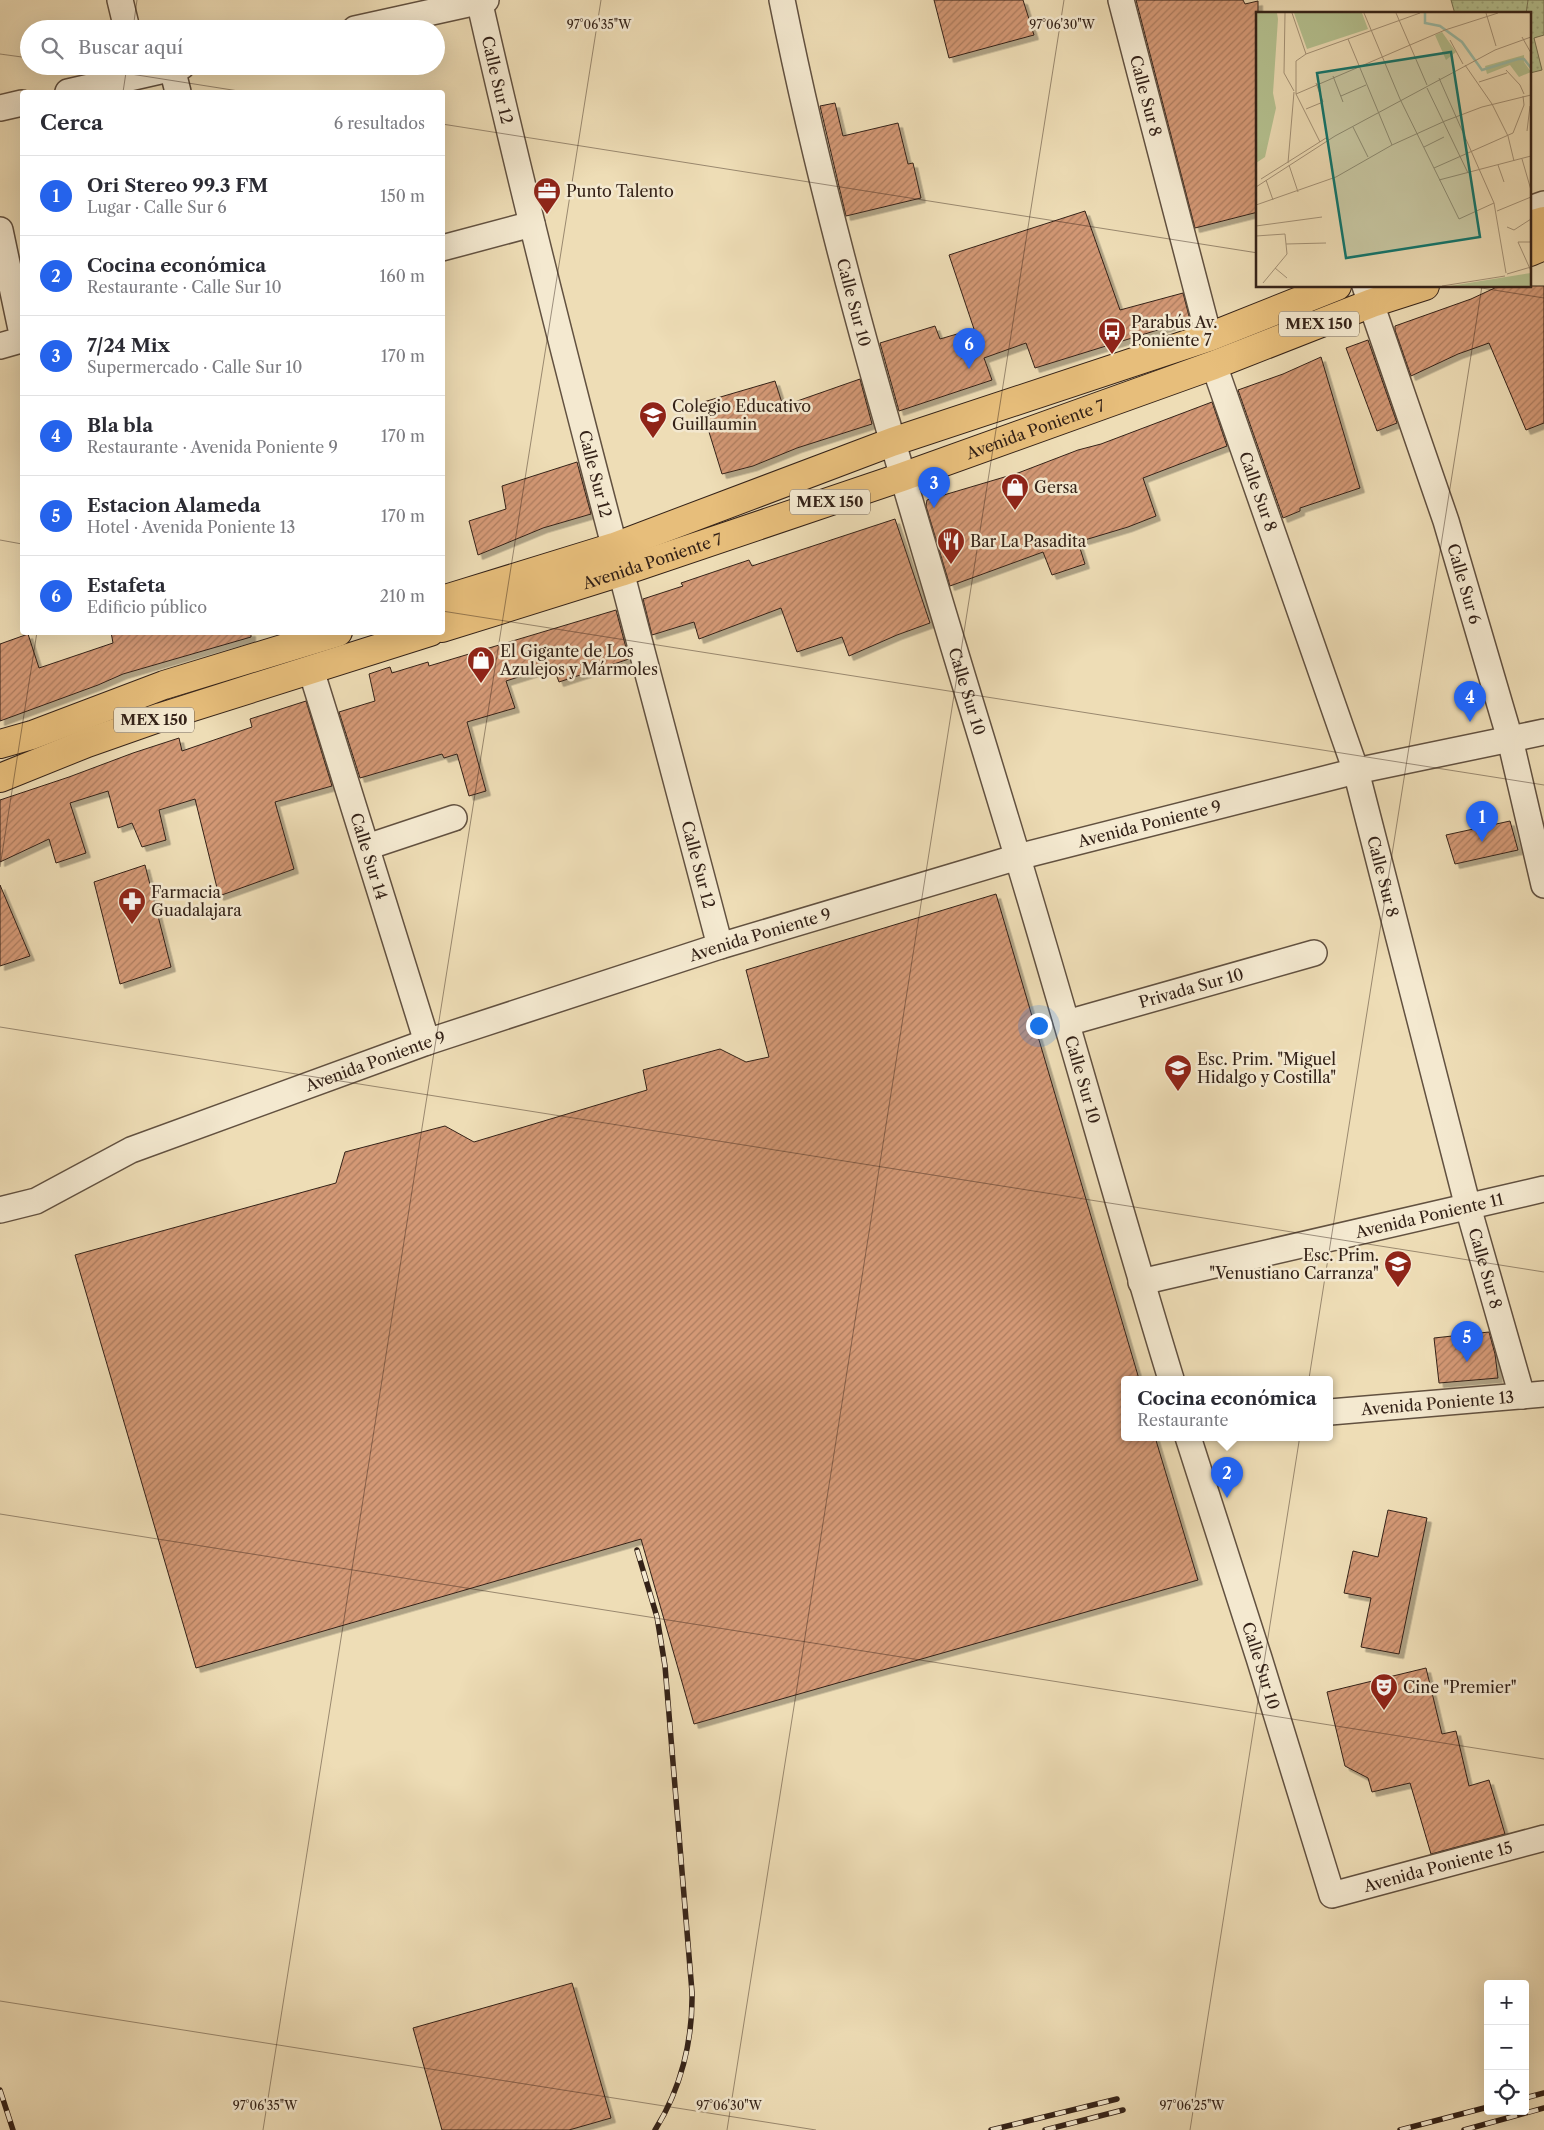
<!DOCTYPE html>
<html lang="es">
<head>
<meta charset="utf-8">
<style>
	:root { --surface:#fff; --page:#f7f7f7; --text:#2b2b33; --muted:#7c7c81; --line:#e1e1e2; --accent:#2563eb }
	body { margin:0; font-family:"Libre Caslon Text",serif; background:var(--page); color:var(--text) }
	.controls { position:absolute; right:15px; bottom:15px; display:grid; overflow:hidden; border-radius:5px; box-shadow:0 5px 20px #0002 }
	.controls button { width:45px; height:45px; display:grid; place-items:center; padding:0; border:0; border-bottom:1px solid var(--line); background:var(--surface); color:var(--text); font:25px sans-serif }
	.you { position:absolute; left:1038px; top:1025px; width:18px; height:18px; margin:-12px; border:4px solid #fff; border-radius:50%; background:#1a73e8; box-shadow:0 0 0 8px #1a73e833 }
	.badge { display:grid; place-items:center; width:32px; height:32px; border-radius:50%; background:var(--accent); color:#fff; font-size:16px; font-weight:700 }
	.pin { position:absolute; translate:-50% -41px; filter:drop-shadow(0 1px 2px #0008) }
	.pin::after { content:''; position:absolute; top:26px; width:18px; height:15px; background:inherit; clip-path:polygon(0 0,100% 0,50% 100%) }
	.popup { position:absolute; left:1121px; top:1376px; width:212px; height:65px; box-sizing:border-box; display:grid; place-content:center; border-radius:5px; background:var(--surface); filter:drop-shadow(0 1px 4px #0005); font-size:16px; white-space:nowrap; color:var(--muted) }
	.popup b { font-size:19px; color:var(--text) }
	.popup::after { content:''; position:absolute; left:50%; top:100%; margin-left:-10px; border:10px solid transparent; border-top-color:var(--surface) }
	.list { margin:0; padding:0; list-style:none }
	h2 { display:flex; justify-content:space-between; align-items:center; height:65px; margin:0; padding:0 20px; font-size:21px }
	h2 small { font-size:16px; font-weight:400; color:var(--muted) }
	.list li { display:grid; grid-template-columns:32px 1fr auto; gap:15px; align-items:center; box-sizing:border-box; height:80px; padding:0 20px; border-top:1px solid var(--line) }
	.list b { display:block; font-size:19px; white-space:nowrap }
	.list p { margin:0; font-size:16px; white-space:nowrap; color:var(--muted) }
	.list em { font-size:16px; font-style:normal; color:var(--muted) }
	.icon { flex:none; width:28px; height:28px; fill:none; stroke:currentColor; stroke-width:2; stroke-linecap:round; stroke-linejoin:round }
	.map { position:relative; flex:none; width:1544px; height:2130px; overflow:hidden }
	.search { position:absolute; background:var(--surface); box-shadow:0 5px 20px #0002; left:20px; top:20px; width:425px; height:55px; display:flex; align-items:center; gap:12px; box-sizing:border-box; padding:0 18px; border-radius:28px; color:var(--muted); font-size:19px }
	.panel { position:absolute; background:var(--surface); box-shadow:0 5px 20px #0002; left:20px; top:90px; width:425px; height:545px; border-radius:5px }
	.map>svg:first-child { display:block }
	.park { fill:url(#park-dots); stroke:#747254 }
	.building { fill:url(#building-hatch); stroke:#342218; filter:url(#shadow) }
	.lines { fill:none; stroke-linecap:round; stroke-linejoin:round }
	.street-casing { stroke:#625140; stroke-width:28 }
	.primary-casing { stroke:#342218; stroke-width:30 }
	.street { stroke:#f4e9d0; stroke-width:25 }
	.primary { stroke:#e7be7b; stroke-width:28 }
	.rail-casing { stroke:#342218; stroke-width:5.5 }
	.rail { stroke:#f4e9d0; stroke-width:4; stroke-dasharray:11; stroke-linecap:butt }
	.ticks { fill:none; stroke:#342218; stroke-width:1; stroke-opacity:0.45 }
	.labels { text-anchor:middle; stroke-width:5; stroke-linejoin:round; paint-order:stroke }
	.shield { fill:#f4e9d0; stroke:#6e5e4f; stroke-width:1 }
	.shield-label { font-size:15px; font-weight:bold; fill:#342218 }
	.street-label { font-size:16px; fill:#342218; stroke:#f4e9d0 }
	.poi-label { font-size:16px; fill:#342218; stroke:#f4e9d0; text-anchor:start }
	.inset-river { fill:none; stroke:#9bbda9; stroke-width:2.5 }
	.inset-road { fill:none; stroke:#a49277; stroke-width:1 }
	.view { fill:#0f766e; fill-opacity:0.15; stroke:#0f766e; stroke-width:2.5 }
	.inset-edge { fill:none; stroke:#342218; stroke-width:2.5 }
	.ticks-label { font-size:12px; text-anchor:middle; fill:#342218; stroke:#f4e9d0; stroke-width:5; stroke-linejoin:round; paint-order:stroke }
</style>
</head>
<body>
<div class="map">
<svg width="1544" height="2130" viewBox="0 0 1544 2130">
	<defs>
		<pattern id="park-dots" width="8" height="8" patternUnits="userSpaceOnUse" patternTransform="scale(1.25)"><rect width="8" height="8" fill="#b5c291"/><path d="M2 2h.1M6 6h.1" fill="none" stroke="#9ca67c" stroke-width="1.8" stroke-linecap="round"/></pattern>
		<pattern id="building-hatch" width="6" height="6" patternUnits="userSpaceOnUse" patternTransform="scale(1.25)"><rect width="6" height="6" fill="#d39875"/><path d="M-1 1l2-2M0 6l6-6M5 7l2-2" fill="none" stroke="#ac7c5f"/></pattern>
		<filter id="shadow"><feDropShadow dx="4.5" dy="4.5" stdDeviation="0" flood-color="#0004"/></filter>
	</defs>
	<rect width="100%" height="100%" fill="#eeddb6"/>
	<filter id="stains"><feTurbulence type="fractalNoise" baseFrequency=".004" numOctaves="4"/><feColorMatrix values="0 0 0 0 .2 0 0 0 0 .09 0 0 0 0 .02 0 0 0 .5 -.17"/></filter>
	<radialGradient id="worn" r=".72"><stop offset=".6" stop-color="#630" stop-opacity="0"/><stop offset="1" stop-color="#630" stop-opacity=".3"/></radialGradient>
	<polygon class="park" points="1451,0 1544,0 1544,35 1534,38 1542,70 1530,73 1530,14 1455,14"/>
	<g class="building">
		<polygon points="934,0 1023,0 1034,35 949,58"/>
		<polygon points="1136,0 1243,0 1245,4 1258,1 1258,212 1195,228"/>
		<polygon points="835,103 843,136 898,123 908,164 913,163 921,198 846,216 820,106"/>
		<polygon points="1085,211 1120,310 1183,293 1190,320 1035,368 1026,343 984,358 992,380 899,411 880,343 935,326 940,339 974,329 949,255"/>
		<polygon points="1499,286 1544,286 1544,423 1526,430 1489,343 1458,354 1411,376 1395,330 1395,326 1471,299"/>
		<polygon points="1368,340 1397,423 1377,431 1346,348"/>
		<polygon points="1321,357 1360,488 1300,508 1300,511 1283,518 1238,390 1283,374"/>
		<polygon points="860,379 872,424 797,448 753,466 722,474 700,403 775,381 783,406"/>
		<polygon points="1212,402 1227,446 1143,478 1156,516 1128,527 1078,542 1085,564 1052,575 1043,552 950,586 926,506 927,500 1018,473 1078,450 1101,444"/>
		<polygon points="577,462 591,514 543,528 478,555 469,521 506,509 502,486"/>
		<polygon points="895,519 930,623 897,635 849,656 842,637 797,652 781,608 699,639 694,622 652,635 643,599 683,586 681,583 749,560 752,566"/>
		<polygon points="616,610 629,659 559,682 553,666 506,681 515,708 467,722 486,791 469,796 457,754 444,758 442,754 360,778 339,712 375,701 369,674 390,667 392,673 428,662 429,666"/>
		<polygon points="111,632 251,632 251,637 123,674 98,685 0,721 0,644 28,634 39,668 113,643"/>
		<polygon points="306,701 332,786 275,802 294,869 219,896 195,799 159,810 166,840 142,847 132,823 118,828 108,791 70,803 86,853 56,863 49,839 0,862 0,800 69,777 133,753 179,738 182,751 252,727 250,719"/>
		<polygon points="1510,821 1518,850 1455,864 1446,835"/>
		<polygon points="145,865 171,967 120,984 94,882"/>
		<polygon points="0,885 30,956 0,966"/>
		<polygon points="996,894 1139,1379 1124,1379 1124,1437 1155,1437 1198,1580 694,1724 641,1539 196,1668 75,1255 336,1183 345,1152 445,1126 474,1142 647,1090 643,1070 720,1049 746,1062 769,1057 746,970"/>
		<polygon points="1489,1332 1495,1354 1498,1378 1439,1383 1434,1338"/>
		<polygon points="1388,1510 1427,1518 1399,1654 1361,1647 1371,1598 1344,1593 1353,1551 1378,1557"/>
		<polygon points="1426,1668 1442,1734 1456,1731 1469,1786 1489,1780 1505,1834 1431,1854 1410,1783 1372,1792 1368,1778 1345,1766 1327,1692"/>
		<polygon points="572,1983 611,2118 569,2130 442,2130 413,2028"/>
	</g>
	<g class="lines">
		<g class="street-casing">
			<g id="street">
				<polyline points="120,0 127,29"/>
				<path id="s1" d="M479 0C551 317 637 631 720 946"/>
				<path id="s2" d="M782 0C838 278 924 549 1006 819 1063 1005 1114 1193 1171 1379"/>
				<path id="s3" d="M1121 0 1209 337"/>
				<polyline points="355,29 486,0"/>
				<polyline points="172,68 178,92"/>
				<polyline points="68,92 182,66"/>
				<polyline points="0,108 22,103"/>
				<polyline points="1530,209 1544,204"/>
				<polyline points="0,230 22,334 21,340 0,346"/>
				<polyline points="442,248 532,224"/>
				<path id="s4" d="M1365 286 1446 521 1510 739 1544 885"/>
				<path id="s5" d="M1214 365 1356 771 1468 1207 1522 1396"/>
				<path id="s6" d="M311 670 427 1042"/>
				<polyline points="367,847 454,818"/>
				<path id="s7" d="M1067 1023 1314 953"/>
				<path id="s8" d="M0 1210 36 1201 131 1150 427 1042 720 946 1018 857 1356 771 1544 732"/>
				<path id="s9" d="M1141 1282 1544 1189"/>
				<path id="s10" d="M1330 1412 1544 1394"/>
				<path id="s11" d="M1188 1437 1259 1658 1332 1895 1544 1838"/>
			</g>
		</g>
		<g class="primary-casing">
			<g id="primary">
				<polyline points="1530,225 1544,221"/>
				<polyline points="1530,252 1544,246"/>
				<polyline points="442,600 614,547 892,442 1209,337 1337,286"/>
				<path id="s12" d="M442 628 621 572 902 477 1214 365 1372 303 1425 286"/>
				<polyline points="0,744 32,735 164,685 338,632"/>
				<polyline points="0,778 87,743 161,717 430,632"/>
			</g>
		</g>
		<use href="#street" class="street"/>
		<use href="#primary" class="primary"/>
		<g class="rail-casing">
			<g id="rail">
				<path d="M637 1550 657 1617 665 1666 692 1992C693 2040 681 2089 655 2130"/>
				<polyline points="0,2090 13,2130"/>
				<polyline points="1525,2098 1544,2093"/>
				<polyline points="991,2130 1117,2099"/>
				<polyline points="1045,2130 1123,2110"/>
				<polyline points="1400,2130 1488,2107"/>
				<polyline points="1464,2130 1544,2108"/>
			</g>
		</g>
		<use href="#rail" class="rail"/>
	</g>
	<path class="ticks" d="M1526 14 1528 0M133 29 137 0M0 54 29 58M80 66 245 92M123 92 127 66M442 124 1258 253M1469 286 1544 298M0 540 22 544M442 611 1544 785M0 867 37 632M0 1027 1544 1272M0 1514 1544 1759M0 2001 816 2130M263 2130 601 0M727 2130 1064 0M1190 2130 1482 286"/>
	<defs>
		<g id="office-pin" transform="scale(1.4375)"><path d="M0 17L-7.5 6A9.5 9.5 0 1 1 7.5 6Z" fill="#8f2418" stroke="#f4e9d0"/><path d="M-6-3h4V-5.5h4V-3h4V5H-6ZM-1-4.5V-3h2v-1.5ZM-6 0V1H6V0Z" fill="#fff"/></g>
		<g id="bus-pin" transform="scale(1.4375)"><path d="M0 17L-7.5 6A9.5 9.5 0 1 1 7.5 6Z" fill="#8f2418" stroke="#f4e9d0"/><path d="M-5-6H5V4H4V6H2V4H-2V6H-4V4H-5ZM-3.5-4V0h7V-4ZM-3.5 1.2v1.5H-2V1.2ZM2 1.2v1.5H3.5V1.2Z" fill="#fff"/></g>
		<g id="school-pin" transform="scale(1.4375)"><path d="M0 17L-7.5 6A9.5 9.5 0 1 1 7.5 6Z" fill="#8f2418" stroke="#f4e9d0"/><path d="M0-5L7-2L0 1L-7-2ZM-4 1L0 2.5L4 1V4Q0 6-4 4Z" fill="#fff"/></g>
		<g id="shop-pin" transform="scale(1.4375)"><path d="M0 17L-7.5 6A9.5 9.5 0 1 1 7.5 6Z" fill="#8f2418" stroke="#f4e9d0"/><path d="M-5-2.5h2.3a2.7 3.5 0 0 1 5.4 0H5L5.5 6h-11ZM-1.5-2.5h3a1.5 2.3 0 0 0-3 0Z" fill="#fff"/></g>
		<g id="restaurant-pin" transform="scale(1.4375)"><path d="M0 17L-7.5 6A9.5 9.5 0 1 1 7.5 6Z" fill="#8f2418" stroke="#f4e9d0"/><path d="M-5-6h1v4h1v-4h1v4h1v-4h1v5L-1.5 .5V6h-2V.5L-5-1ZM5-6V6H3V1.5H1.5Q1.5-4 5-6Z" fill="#fff"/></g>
		<g id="pharmacy-pin" transform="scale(1.4375)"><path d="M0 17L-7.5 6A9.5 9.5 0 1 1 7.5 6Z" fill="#8f2418" stroke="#f4e9d0"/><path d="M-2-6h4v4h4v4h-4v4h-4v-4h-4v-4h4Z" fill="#fff"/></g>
		<g id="theatre-pin" transform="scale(1.4375)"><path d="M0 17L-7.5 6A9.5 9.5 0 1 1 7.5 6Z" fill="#8f2418" stroke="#f4e9d0"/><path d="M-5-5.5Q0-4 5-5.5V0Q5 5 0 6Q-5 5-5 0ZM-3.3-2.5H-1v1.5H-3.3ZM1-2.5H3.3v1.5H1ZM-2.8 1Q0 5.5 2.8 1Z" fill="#fff"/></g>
	</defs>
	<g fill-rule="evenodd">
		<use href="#office-pin" x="547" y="191"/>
		<use href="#bus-pin" x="1112" y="331"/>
		<use href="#school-pin" x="653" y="415"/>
		<use href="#shop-pin" x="1015" y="487"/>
		<use href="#restaurant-pin" x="951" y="541"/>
		<use href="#shop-pin" x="481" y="660"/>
		<use href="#pharmacy-pin" x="132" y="901"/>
		<use href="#school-pin" x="1178" y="1068"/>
		<use href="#school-pin" x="1398" y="1264"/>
		<use href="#theatre-pin" x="1384" y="1687"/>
	</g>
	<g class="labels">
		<g class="shield">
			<rect x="1279" y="311.5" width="80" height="25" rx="4"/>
			<rect x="790" y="489.5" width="80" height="25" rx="4"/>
			<rect x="114" y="707.5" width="80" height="25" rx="4"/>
		</g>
		<g class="shield-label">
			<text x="1319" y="329">MEX 150</text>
			<text x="830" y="507">MEX 150</text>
			<text x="154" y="725">MEX 150</text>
		</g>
		<g class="street-label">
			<text dy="6" stroke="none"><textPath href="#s1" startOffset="82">Calle Sur 12</textPath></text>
			<text dy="6" stroke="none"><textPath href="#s3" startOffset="99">Calle Sur 8</textPath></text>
			<text dy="6" stroke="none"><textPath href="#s2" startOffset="311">Calle Sur 10</textPath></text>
			<text dy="6" stroke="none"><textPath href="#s12" startOffset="626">Avenida Poniente 7</textPath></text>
			<text dy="6" stroke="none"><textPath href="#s1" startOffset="488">Calle Sur 12</textPath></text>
			<text dy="6" stroke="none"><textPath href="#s5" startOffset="134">Calle Sur 8</textPath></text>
			<text dy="6" stroke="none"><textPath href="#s12" startOffset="221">Avenida Poniente 7</textPath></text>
			<text dy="6" stroke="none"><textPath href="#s4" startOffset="314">Calle Sur 6</textPath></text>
			<text dy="6" stroke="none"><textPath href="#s2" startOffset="716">Calle Sur 10</textPath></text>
			<text dy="6" stroke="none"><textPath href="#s8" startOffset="1215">Avenida Poniente 9</textPath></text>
			<text dy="6" stroke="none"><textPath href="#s6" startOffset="195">Calle Sur 14</textPath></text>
			<text dy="6" stroke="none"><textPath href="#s1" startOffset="892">Calle Sur 12</textPath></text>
			<text dy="6" stroke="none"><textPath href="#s5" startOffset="539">Calle Sur 8</textPath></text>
			<text dy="6" stroke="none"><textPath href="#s8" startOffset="810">Avenida Poniente 9</textPath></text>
			<text dy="6" stroke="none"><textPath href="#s7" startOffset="129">Privada Sur 10</textPath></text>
			<text dy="6" stroke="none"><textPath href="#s8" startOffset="405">Avenida Poniente 9</textPath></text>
			<text dy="6" stroke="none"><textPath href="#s2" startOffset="1121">Calle Sur 10</textPath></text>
			<text dy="6" stroke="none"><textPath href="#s9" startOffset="296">Avenida Poniente 11</textPath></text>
			<text dy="6" stroke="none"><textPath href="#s5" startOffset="944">Calle Sur 8</textPath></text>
			<text dy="6" stroke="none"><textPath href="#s10" startOffset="108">Avenida Poniente 13</textPath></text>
			<text dy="6" stroke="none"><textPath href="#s11" startOffset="240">Calle Sur 10</textPath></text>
			<text dy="6" stroke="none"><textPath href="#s11" startOffset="590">Avenida Poniente 15</textPath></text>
		</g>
		<g class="poi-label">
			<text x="566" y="197">Punto Talento</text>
			<text x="1131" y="328">Parabús Av.<tspan x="1131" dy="18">Poniente 7</tspan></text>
			<text x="672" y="412">Colegio Educativo<tspan x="672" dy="18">Guillaumin</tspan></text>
			<text x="1034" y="493">Gersa</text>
			<text x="970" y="547">Bar La Pasadita</text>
			<text x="500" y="657">El Gigante de Los<tspan x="500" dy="18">Azulejos y Mármoles</tspan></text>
			<text x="151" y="898">Farmacia<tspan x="151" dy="18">Guadalajara</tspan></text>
			<text x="1197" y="1065">Esc. Prim. "Miguel<tspan x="1197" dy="18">Hidalgo y Costilla"</tspan></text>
			<text x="1379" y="1261" text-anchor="end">Esc. Prim.<tspan x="1379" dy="18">"Venustiano Carranza"</tspan></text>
			<text x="1403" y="1693">Cine "Premier"</text>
		</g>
	</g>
	<g transform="translate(1256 12)">
		<rect width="275" height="275" fill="#eeddb6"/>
		<path d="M275 261V274H194Z" fill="#b5c291"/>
		<path d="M0 1H21L22 7 17 81 20 96 9 145 0 151ZM38 1H106L112 17 51 37ZM186 20 200 40 190 48 179 23ZM268 43V50L275 60 263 65 254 53 231 62 229 54Z" fill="#b5c291"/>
		<path class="inset-river" d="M169 1V11L184 14 206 30 226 58 262 47H268L275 56"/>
		<path class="inset-road" d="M29 1 28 61 38 79M36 1 50 42 40 49V82L64 130M108 1 144 87 203 207 238 191M140 1 171 73M230 1 240 34M266 25 275 41M92 27 136 133M194 28 207 52M50 42 164 1M209 53 236 92 252 124 258 149M250 58 264 73 268 82M77 64 87 90M183 66 238 191 250 261M223 70 251 61M171 76 212 161M40 82 189 18 242 1M85 84 110 73M50 97 67 90 60 71M97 115 112 145M271 119 274 94M168 135 188 125M266 147 275 178M32 151 38 80M33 153 42 180M242 153 248 170M178 156 257 121 268 93 267 84M5 167 70 126M10 168 17 188M183 168 275 144M0 175 79 124 239 38 275 25M0 193 80 165 136 133 189 109 226 95 275 83M241 199 275 185M0 214 66 205M251 215 258 218 275 207M0 224 29 222 31 242 7 271M275 230H262L275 259M30 232 70 231M19 256 31 266M251 262 275 255M186 274 249 264"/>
		<path class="view" d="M195 40 224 225 90 246 61 61Z"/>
		<rect width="275" height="275" class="inset-edge"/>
	</g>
	<g class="ticks-label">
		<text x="599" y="29">97°06'35"W</text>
		<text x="1062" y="29">97°06'30"W</text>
		<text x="265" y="2110">97°06'35"W</text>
		<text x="729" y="2110">97°06'30"W</text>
		<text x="1192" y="2110">97°06'25"W</text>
	</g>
	<rect width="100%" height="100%" filter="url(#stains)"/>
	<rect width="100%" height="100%" fill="url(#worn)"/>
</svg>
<div class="controls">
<button>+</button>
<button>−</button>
<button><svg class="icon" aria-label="locate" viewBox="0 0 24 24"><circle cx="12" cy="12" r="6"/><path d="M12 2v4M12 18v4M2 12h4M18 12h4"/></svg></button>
</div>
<div class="you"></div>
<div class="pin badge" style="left:1482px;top:842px">1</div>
<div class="pin badge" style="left:1227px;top:1498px">2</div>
<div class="popup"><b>Cocina económica</b>Restaurante</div>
<div class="pin badge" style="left:934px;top:508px">3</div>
<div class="pin badge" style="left:1470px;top:722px">4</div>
<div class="pin badge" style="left:1467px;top:1362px">5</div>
<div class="pin badge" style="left:969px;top:369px">6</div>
<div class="search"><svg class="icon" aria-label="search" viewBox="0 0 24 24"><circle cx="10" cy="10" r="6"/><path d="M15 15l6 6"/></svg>Buscar aquí</div>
<section class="panel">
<h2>Cerca<small>6 resultados</small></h2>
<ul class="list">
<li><span class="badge">1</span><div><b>Ori Stereo 99.3 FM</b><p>Lugar · Calle Sur 6</p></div><em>150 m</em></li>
<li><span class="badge">2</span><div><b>Cocina económica</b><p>Restaurante · Calle Sur 10</p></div><em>160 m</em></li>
<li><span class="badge">3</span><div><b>7/24 Mix</b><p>Supermercado · Calle Sur 10</p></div><em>170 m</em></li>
<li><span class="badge">4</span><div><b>Bla bla</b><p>Restaurante · Avenida Poniente 9</p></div><em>170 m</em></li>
<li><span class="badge">5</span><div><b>Estacion Alameda</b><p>Hotel · Avenida Poniente 13</p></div><em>170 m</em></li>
<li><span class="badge">6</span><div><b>Estafeta</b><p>Edificio público</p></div><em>210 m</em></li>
</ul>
</section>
</div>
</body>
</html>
